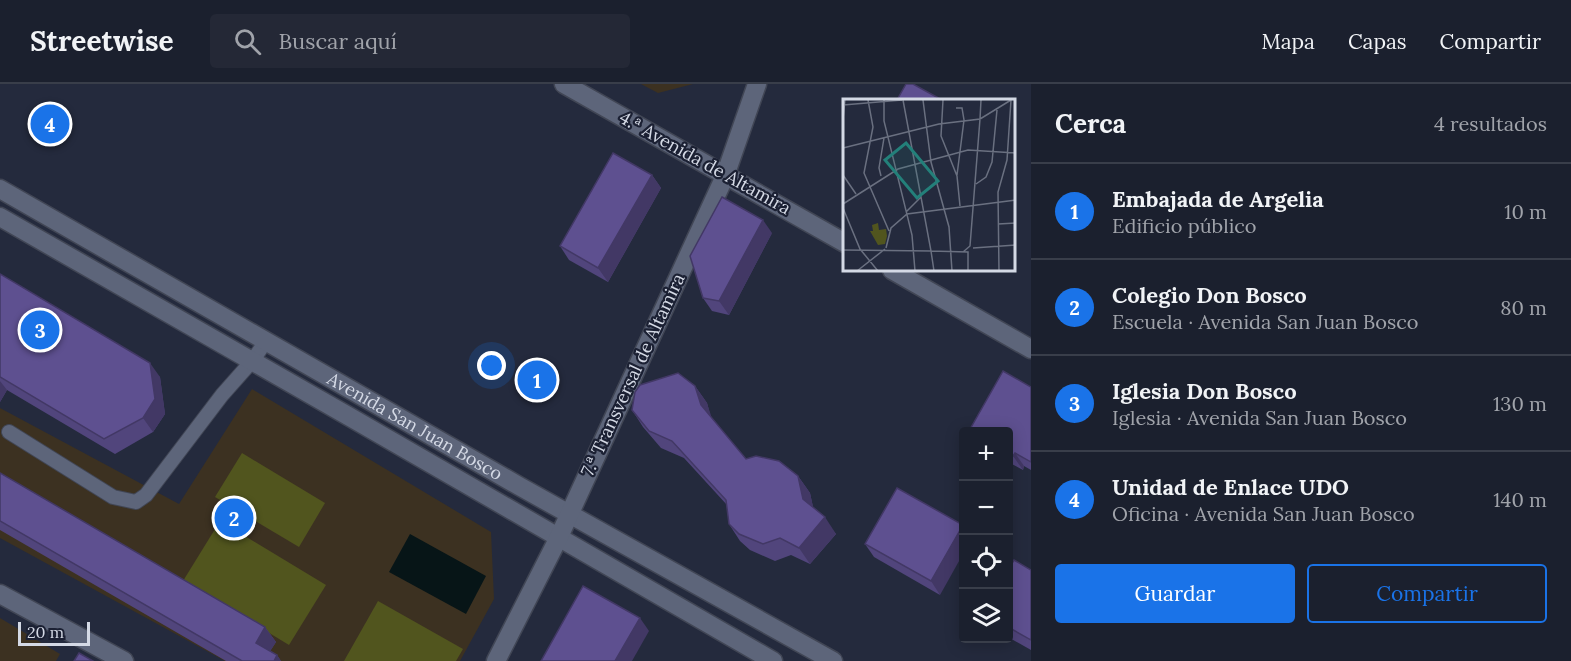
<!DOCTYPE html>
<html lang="es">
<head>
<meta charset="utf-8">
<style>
	:root { --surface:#1b202e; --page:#242836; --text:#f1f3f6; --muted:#a0a3aa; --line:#393e4a; --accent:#1a73e8 }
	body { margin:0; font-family:Lora,serif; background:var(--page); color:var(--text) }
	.controls { position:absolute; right:18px; bottom:18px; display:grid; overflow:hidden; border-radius:6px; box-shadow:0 3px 15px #0003 }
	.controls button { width:54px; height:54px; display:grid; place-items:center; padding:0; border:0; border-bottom:2px solid var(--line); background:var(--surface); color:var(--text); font:30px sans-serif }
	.scale { position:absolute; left:18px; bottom:15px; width:72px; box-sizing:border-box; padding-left:6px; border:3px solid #d4d9e5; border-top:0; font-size:16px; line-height:21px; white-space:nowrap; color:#d4d9e5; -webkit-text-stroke:4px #1b2033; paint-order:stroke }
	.you { position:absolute; left:492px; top:282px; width:21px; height:21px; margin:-15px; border:4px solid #fff; border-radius:50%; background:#1a73e8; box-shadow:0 0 0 9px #1a73e833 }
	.badge { display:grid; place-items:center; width:39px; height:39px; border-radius:50%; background:var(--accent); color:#fff; font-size:20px; font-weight:700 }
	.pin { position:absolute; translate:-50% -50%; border:3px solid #fff; box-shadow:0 2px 6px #0006 }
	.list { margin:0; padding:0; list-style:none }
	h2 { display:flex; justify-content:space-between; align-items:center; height:78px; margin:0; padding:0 24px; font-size:26px }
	h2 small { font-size:20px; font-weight:400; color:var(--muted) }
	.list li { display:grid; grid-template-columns:39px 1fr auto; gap:18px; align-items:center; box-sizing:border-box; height:96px; padding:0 24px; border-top:2px solid var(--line) }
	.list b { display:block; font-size:22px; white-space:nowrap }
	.list p { margin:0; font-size:20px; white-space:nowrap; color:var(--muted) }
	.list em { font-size:20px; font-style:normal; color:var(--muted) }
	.actions { display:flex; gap:12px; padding:18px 24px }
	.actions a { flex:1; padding:14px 0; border:2px solid var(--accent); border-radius:6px; text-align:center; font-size:21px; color:var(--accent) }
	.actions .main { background:var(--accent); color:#fff }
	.icon { flex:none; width:33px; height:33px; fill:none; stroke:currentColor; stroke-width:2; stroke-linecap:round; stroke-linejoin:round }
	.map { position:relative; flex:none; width:1031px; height:577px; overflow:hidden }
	header { display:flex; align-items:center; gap:36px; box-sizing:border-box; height:84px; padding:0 30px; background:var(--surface); border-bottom:2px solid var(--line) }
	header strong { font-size:28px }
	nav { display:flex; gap:33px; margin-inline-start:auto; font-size:21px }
	.search { width:420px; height:54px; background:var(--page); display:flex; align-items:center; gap:15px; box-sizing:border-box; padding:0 21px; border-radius:6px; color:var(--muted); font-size:22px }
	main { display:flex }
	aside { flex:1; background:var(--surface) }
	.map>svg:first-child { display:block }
	.education { fill:#3c3121 }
	.green { fill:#51551e }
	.water { fill:#071517 }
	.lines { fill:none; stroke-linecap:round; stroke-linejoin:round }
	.lane-casing { stroke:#414655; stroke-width:16 }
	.street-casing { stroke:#414655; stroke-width:21 }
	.lane { stroke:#5d657a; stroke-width:14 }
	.street { stroke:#5d657a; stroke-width:18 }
	.wall { fill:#51457c }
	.shaded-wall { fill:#423865 }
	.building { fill:#5e5090; stroke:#423865; stroke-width:1.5 }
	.labels { text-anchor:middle; stroke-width:4.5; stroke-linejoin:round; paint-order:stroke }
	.street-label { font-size:18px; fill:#d4d9e5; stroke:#1b2033 }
	.inset-road { fill:none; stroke:#6a7080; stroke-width:1.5 }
	.view { fill:#23807a; fill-opacity:0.15; stroke:#23807a; stroke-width:3 }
	.inset-edge { fill:none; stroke:#d4d9e5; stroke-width:3 }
</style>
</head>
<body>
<header>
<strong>Streetwise</strong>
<div class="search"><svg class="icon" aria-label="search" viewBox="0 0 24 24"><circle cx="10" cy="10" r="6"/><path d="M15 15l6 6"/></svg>Buscar aquí</div>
<nav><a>Mapa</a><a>Capas</a><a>Compartir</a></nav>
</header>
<main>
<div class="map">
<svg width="1031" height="577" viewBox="0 0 1031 577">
	<rect width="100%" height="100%" fill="#242a3d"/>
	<g class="education">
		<polygon points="641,0 693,0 658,9"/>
		<polygon points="252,305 491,448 494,515 460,577 225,577 0,454 0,324 179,420"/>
		<polygon points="0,534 60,570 56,577 0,577"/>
	</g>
	<g class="green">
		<polygon points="242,369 325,419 299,463 215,413"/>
		<polygon points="220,437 326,501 289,561 183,497"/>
		<polygon points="378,517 463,565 456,577 344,577"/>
	</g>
	<polygon class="water" points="410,450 486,492 466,530 389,488"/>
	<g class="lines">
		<g class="lane-casing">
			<polyline id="lane" points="9,348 113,413 136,418 146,411 222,311 253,276 266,257"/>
		</g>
		<g class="street-casing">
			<g id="street">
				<polyline points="564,0 845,159"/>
				<path id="s1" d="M0 105 519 402 833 577"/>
				<path d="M0 133C259 279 515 429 773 577"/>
				<polyline points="892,186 1031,265"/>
				<polyline points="0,510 124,577"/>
				<polyline points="496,577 558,455 725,92 757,0"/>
			</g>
		</g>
		<use href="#lane" class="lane"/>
		<use href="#street" class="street"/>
	</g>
	<g class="wall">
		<polygon points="652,91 661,104 608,198 569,176 560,162"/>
		<polygon points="772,149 729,231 712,227 703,214"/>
		<polygon points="0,190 160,293 165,330 153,348 115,370 7,306 0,318"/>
		<polygon points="695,302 707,319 711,334 746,375 798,392 810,409 813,423 836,450 810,480 791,471 775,477 750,466 740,457 729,440 727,421 684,374 661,364 643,343 632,326"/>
		<polygon points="1031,303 1031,386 1024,382 1023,386 1008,378 1008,348"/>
		<polygon points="0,389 265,543 276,558 270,567 277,571 281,577 226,577 0,446"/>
		<polygon points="897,404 940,511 874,473 865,460"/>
		<polygon points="1008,486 1031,486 1031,566 1008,553"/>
	</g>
	<g class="shaded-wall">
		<polygon points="652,91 661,104 608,198 598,184"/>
		<polygon points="763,136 772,149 729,231 719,217"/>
		<polygon points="150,279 160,293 165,330 153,348 143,334"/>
		<polygon points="0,297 7,306 0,318"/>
		<polygon points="695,302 707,319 713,338 701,321"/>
		<polygon points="1015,369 1024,382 1023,386 1013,372"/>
		<polygon points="798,392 810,409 815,432 803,415"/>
		<polygon points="825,433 836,450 810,480 799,464"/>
		<polygon points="963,441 963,470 940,511 931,497"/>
		<polygon points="640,534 649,547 632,577 615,577"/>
		<polygon points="265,543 276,558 266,574 256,559"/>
		<polygon points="277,571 281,577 274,577"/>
	</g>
	<g class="building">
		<polygon points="906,0 913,0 942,16 897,16"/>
		<polygon points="613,69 652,91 598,184 560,162"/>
		<polygon points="722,113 763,136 719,217 703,214 690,172"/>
		<polygon points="0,190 150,279 155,315 143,334 104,355 0,293"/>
		<polygon points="1003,287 1031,303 1031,378 1015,369 1013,372 1008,369 1008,348 969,347"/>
		<polygon points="678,289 695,302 701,321 746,375 756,372 779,377 798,392 803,415 825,433 799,464 780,454 763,460 739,450 729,440 726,416 672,357 649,347 632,326 635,308 640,301"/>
		<polygon points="0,389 265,543 256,559 277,571 274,577 242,577 0,437"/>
		<polygon points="897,404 963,441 931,497 865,460"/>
		<polygon points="1014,476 1031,486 1031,556 1008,543 1008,486"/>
		<polygon points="583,502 640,534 615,577 541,577"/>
		<polygon points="79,569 93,577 74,577"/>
	</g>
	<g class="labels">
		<g class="street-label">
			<text transform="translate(705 79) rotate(29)" y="6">4.ª Avenida de Altamira</text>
			<text transform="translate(633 291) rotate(-65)" y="6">7.ª Transversal de Altamira</text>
			<text dy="6" stroke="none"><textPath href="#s1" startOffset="478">Avenida San Juan Bosco</textPath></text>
		</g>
	</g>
	<g transform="translate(843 15)">
		<rect width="172" height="172" fill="#242a3d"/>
		<path d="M35 124 36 131 43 130 44 137 42 145 35 146 27 132H30L29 126Z" fill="#51551e"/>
		<path class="inset-road" d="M25 1 30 28 21 74 46 132M41 1V22L69 136 72 172M80 1 88 63 106 128 109 172M100 1 98 37 114 77 117 107M0 6 59 1M113 9H119L121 21 114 76M0 20 2 1M0 49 96 25 137 20 138 1M0 76 13 95M38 77 36 69 41 39M133 85 143 78 149 63 154 11M0 105 55 70 125 51 173 54M0 109 17 150 35 172M63 113 78 98M155 125 173 124M43 149 48 129 64 115 173 101M130 149 173 146M0 151 88 152 60 1M120 153 127 147 137 20 168 1M14 172 42 150M91 172 88 152 125 153V172M156 172 155 93 164 61 168 1"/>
		<path class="view" d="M63 44 95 82 74 99 42 61Z"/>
		<rect width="172" height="172" class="inset-edge"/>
	</g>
</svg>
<div class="controls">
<button>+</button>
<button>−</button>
<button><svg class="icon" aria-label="locate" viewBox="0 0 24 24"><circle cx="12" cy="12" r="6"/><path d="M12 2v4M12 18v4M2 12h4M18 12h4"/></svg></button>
<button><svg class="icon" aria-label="layers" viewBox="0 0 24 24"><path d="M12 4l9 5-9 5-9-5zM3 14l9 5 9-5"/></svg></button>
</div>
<div class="scale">20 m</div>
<div class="you"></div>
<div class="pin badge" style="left:537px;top:296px">1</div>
<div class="pin badge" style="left:234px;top:434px">2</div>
<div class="pin badge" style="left:40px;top:246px">3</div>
<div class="pin badge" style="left:50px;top:40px">4</div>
</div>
<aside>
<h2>Cerca<small>4 resultados</small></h2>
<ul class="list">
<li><span class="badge">1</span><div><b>Embajada de Argelia</b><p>Edificio público</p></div><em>10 m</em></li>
<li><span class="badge">2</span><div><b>Colegio Don Bosco</b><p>Escuela · Avenida San Juan Bosco</p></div><em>80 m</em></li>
<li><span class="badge">3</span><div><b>Iglesia Don Bosco</b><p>Iglesia · Avenida San Juan Bosco</p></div><em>130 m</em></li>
<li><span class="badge">4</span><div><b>Unidad de Enlace UDO</b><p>Oficina · Avenida San Juan Bosco</p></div><em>140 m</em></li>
</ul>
<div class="actions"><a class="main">Guardar</a><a>Compartir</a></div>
</aside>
</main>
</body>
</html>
